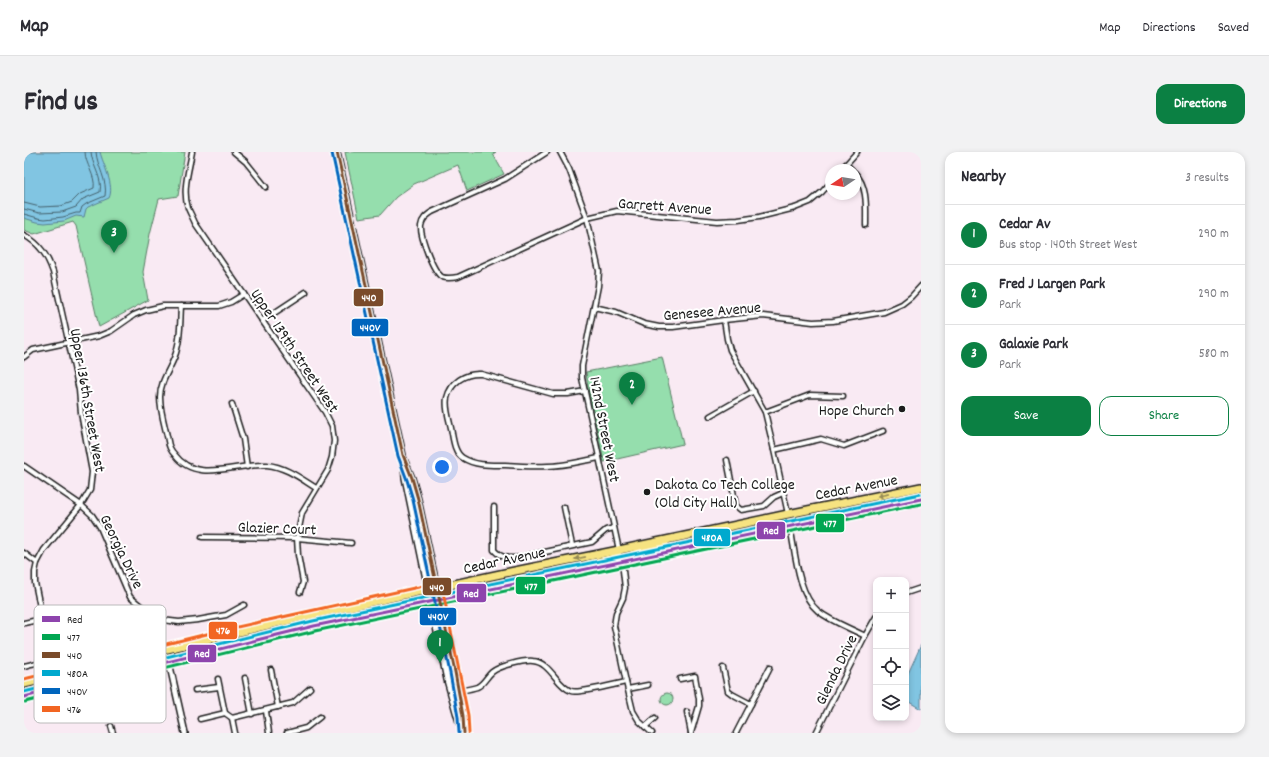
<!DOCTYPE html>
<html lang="en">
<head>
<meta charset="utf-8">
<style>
	:root { --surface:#fff; --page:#f2f2f3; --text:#2b2b33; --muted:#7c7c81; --line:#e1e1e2; --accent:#0b8043 }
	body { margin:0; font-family:Dekko,sans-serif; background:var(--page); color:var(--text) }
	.controls { position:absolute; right:12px; bottom:12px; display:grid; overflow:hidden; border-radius:8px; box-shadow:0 2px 6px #0003 }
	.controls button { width:36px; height:36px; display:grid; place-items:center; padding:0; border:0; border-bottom:1px solid var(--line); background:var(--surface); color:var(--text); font:20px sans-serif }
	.compass { position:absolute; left:801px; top:12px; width:36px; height:36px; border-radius:50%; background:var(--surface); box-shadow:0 2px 6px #0003; rotate:258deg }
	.you { position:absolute; left:418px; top:315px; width:14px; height:14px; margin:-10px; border:3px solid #fff; border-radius:50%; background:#1a73e8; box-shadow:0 0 0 6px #1a73e833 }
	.badge { display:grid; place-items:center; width:26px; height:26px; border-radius:50%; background:var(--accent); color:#fff; font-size:13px; font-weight:700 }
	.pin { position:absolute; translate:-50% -33px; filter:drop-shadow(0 1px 2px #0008) }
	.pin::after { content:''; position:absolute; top:21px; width:14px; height:12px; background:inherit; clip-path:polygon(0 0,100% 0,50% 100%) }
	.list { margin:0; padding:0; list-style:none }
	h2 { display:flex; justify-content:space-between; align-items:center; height:52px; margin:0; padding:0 16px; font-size:17px }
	h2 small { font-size:13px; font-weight:400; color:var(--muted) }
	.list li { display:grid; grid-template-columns:26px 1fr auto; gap:12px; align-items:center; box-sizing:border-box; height:60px; padding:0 16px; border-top:1px solid var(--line) }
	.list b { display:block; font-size:15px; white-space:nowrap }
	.list p { margin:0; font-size:13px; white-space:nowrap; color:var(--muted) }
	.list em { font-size:13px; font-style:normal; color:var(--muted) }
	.actions { display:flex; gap:8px; padding:12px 16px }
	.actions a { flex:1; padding:9px 0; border:1px solid var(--accent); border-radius:12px; text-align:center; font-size:14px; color:var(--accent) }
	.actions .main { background:var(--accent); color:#fff }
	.icon { flex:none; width:22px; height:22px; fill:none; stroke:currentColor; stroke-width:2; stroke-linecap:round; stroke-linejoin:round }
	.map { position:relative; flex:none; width:897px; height:581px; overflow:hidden; border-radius:12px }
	header { display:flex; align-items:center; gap:24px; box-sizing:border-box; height:56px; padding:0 20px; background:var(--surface); border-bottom:1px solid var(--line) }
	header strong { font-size:19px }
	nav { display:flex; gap:22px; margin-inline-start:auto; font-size:14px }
	.intro { display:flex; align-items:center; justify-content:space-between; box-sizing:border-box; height:96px; padding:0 24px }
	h1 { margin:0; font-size:28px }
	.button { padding:10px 18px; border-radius:12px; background:var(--accent); color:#fff; font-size:14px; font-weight:700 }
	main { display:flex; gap:24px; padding:0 24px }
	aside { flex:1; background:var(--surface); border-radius:12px; box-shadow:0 2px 6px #0003 }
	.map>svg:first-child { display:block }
	.green { fill:#95dead; stroke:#587d64 }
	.water { fill:#81c5e2; stroke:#598193 }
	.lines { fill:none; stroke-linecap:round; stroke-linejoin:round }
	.shore { stroke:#44606b; stroke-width:1 }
	.minor-casing { stroke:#1c1c1c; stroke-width:7 }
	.tertiary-casing { stroke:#1c1c1c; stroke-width:8 }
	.trunk-casing { stroke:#1c1c1c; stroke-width:10 }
	.motorway-casing { stroke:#1c1c1c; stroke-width:10 }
	.minor { stroke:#fff; stroke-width:4 }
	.tertiary { stroke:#fff; stroke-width:5 }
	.trunk { stroke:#f6e381; stroke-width:7 }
	.motorway { stroke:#f6e381; stroke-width:7 }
	.bus-1-casing { stroke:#fff; stroke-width:6 }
	.bus-2-casing { stroke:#fff; stroke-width:6 }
	.bus-3-casing { stroke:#fff; stroke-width:6 }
	.bus-4-casing { stroke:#fff; stroke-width:6 }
	.bus-5-casing { stroke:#fff; stroke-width:6 }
	.bus-6-casing { stroke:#fff; stroke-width:6 }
	.bus-1 { stroke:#8e44ad; stroke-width:3 }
	.bus-2 { stroke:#00a651; stroke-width:3 }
	.bus-3 { stroke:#7a4b2a; stroke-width:3 }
	.bus-4 { stroke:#00a9ce; stroke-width:3 }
	.bus-5 { stroke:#0065bd; stroke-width:3 }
	.bus-6 { stroke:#f26522; stroke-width:3 }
	.oneway { fill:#948954 }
	.poi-dot { fill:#1c1c1c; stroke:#fff; stroke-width:1.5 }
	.labels { text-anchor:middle; stroke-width:4; stroke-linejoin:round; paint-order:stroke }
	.street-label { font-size:16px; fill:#1c1c1c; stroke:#fff }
	.poi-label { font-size:16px; fill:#1c1c1c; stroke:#fff; text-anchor:end }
	.key { fill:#fff; stroke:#bbb; stroke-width:1 }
	.key-label { font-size:11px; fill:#1c1c1c }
	.line-badge { stroke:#fff; stroke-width:1.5 }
	.badge-label { font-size:11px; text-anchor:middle; font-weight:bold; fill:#fff }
</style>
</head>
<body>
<header>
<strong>Map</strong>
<nav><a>Map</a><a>Directions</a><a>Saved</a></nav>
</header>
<div class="intro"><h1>Find us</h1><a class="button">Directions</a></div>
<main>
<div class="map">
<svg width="897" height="581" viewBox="0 0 897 581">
	<rect width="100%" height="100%" fill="#f9eaf3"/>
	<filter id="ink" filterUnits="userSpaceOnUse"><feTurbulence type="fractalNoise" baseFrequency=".025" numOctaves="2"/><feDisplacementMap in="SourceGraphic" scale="8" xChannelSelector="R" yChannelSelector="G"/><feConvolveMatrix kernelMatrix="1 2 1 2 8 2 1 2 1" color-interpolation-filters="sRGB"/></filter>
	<g filter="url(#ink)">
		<g class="green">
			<polygon points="0,0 161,0 154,44 135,47 126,82 119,120 124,148 75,175 52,74 49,70 10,82 0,78"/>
			<polygon points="321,0 472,0 469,2 480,22 443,39 434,13 390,32 372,45 356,63 335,66"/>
			<polygon points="638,205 659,292 580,310 564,236 562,220"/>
			<circle cx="643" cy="547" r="6"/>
		</g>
		<g class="water">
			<path d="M0 0H76C79 12 91 34 85 46L64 55 62 57 60 65 52 64 40 69 21 71 13 70 0 66Z"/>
			<polygon points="897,493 897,557 885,550 882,546 882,526"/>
		</g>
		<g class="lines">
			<g class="shore">
				<path d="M0 51 16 55 37 54 48 50 56 42 70 36C72 24 61 12 61 0"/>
				<path d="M0 57 15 61 38 60 52 55 59 47 76 40C79 26 68 14 67 0"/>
				<path d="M0 62 14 66 21 67 39 65 52 61H56L58 55 62 52 81 44C84 28 73 15 72 0"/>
			</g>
			<g class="minor-casing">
				<g id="minor">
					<path d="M168 0C165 18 158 38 164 56 166 61 169 66 171 71L301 260 308 274 310 289 308 305 304 318 278 361 273 386 274 403 279 430 276 440"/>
					<polyline points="210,0 222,10 242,35"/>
					<path d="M523 0 481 27 408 60C402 64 398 67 397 74 396 84 409 120 418 125 423 127 429 126 434 125L563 66 593 59 693 69 714 68 735 65 771 56 786 50 798 40 807 30"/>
					<polyline points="536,0 545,17 563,66 575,119 574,134 558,214 558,226 595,398"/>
					<polyline points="822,12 828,18"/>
					<polyline points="817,18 833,0"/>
					<path d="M831 21C844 35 842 55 842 73"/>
					<path d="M0 83C16 92 23 103 29 120L55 238 57 261 68 320 66 338 57 353 20 398 13 411 11 420V431L27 508"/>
					<path d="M157 154C156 168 157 183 153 197 150 213 136 227 136 245 136 258 140 271 143 284 144 288 144 292 146 296 147 298 149 301 151 303 172 332 213 311 243 313 262 315 276 326 292 336"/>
					<polyline points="570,155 592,160 620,172 635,175 649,175 700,168 739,164 789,170 809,169 860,160 878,152 887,145 897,134"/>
					<polyline points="700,168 703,187 706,198 741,260 750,298 764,362"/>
					<polyline points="238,169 282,140"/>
					<polyline points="0,205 9,198 75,184 87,179 110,163 122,158 139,154 195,154 207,150 220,142"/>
					<path d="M561 239 544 242H529L457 222C441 221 427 230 423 246 421 255 425 267 427 276 429 286 430 301 439 306 452 314 467 313 481 313 495 314 510 315 524 314 541 314 558 309 575 306"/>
					<polyline points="208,252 219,287 223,315"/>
					<polyline points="741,260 786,243 819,244"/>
					<polyline points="686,264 730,239"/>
					<polyline points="750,298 797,287 820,294 859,279"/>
					<polyline points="703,308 712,354 717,358 740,354 750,345 759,341"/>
					<polyline points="0,314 57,353 68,363 76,375 106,445 117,454"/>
					<path d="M470 355V398C477 406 483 406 493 406L568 390 582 378 590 376"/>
					<polyline points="540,355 548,393"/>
					<path d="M766 374C771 399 774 443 794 459 808 470 826 476 841 484"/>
					<polyline points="178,385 273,386 327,391"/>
					<polyline points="0,401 13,411"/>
					<polyline points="598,410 601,436 599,446 592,461 590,474 602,530 609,559 615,569 628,581"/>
					<polyline points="882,441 897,436"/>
					<polyline points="0,471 18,467"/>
					<polyline points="128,478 138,468 155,470 174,468 202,463 220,453"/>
					<path d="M0 514C31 506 63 501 93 490 101 487 116 474 124 476 133 478 136 491 139 498"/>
					<polyline points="699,516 704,539 708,542 727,552"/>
					<polyline points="247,518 254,555"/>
					<polyline points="221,526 228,562"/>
					<polyline points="194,527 201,561"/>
					<polyline points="656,527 671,524 675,547 675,554 667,581"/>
					<polyline points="604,537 624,533"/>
					<polyline points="171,538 195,535"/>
					<path d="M435 539C440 538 447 537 453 535 460 532 462 525 468 520 475 514 500 508 509 509 526 510 533 534 547 539 556 542 591 532 602 530"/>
					<polyline points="242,559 245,581"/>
					<polyline points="663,560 667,581"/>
					<polyline points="208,566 211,581"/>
					<polyline points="176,567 201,561 208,566 269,551 286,536"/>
					<polyline points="87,574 89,581"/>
					<polyline points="621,575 631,566"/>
					<polyline points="263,581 282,576 296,565"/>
					<polyline points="712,581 746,515"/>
					<polyline points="792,581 841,484 852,465"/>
				</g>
			</g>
			<g class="tertiary-casing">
				<g id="tertiary">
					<polyline points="313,0 379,303 381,326 423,528 438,581"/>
					<polyline points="380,307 388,326 394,347 431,520 439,564 440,581"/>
					<polyline points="145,510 161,581"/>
				</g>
			</g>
			<g class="trunk-casing">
				<g id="trunk">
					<path d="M598 410C605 400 628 397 641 392"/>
					<polyline points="564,412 586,407 591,404 595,398"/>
					<polyline points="139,498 287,463 481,421 595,398 764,362 897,335"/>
					<path d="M145 510C264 477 386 454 507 429 637 402 767 373 897 347"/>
				</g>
			</g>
			<g class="motorway-casing">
				<g id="motorway">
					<polyline points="0,532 139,498"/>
					<polyline points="0,545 145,510"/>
				</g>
			</g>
			<use href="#minor" class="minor"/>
			<use href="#tertiary" class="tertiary"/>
			<use href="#trunk" class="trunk"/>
			<use href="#motorway" class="motorway"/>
			<g class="bus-1-casing">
				<polyline id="bus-1" points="0,545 290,474 897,347"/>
			</g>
			<g class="bus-2-casing">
				<polyline id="bus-2" points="1,550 291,479 897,352"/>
			</g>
			<g class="bus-3-casing">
				<polyline id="bus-3" points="313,0 379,303 388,326 394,347 431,520 439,564 440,581"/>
			</g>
			<g class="bus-4-casing">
				<polyline id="bus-4" points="0,540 289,469 896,342"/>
			</g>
			<g class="bus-5-casing">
				<polyline id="bus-5" points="308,1 374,304 383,328 389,348 426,521 434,565 435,581"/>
			</g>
			<g class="bus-6-casing">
				<polyline id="bus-6" points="0,527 195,479 413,431 416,432 418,435 444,563 445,581"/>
			</g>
			<use href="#bus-1" class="bus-1"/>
			<use href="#bus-2" class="bus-2"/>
			<use href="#bus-3" class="bus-3"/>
			<use href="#bus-4" class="bus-4"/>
			<use href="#bus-5" class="bus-5"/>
			<use href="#bus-6" class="bus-6"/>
		</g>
		<defs><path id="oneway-solid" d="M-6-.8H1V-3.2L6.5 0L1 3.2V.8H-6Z"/></defs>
		<g class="oneway">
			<use href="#oneway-solid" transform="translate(859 343) rotate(169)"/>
			<use href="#oneway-solid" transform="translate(556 406) rotate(169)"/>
		</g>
	</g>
	<g class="poi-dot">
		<circle cx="878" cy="257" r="4"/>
		<circle cx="623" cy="340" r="4"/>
	</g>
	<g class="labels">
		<g class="street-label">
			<text transform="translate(641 53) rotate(4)" y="6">Garrett Avenue</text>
			<text transform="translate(688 158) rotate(-5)" y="6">Genesee Avenue</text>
			<text transform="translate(272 198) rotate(56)" y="6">Upper 139th Street West</text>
			<text transform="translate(65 248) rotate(80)" y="6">Upper 136th Street West</text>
			<text transform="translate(582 277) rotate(79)" y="6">142nd Street West</text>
			<text transform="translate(832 334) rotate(-11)" y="6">Cedar Avenue</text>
			<text transform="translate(253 375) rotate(2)" y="6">Glazier Court</text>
			<text transform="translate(99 399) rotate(64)" y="6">Georgia Drive</text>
			<text transform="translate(480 407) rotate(-12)" y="6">Cedar Avenue</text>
			<text transform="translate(811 517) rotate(-64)" y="6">Glenda Drive</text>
		</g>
		<g class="poi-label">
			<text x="870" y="263">Hope Church</text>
			<text x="631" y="337" text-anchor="start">Dakota Co Tech College<tspan x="631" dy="18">(Old City Hall)</tspan></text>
		</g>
	</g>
	<rect x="10" y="453" width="132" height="118" rx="6" class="key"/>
	<rect x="18" y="464" width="18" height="6" fill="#8e44ad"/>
	<rect x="18" y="482" width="18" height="6" fill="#00a651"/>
	<rect x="18" y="500" width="18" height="6" fill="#7a4b2a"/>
	<rect x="18" y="518" width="18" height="6" fill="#00a9ce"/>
	<rect x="18" y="536" width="18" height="6" fill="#0065bd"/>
	<rect x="18" y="554" width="18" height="6" fill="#f26522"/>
	<g class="key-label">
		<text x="43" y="471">Red</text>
		<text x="43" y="489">477</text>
		<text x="43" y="507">440</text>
		<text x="43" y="525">480A</text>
		<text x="43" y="543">440V</text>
		<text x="43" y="561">476</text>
	</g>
	<g class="line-badge">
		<rect x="329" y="136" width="31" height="19" rx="4" fill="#7a4b2a"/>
		<rect x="327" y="166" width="38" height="19" rx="4" fill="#0065bd"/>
		<rect x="791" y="361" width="30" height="20" rx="4" fill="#00a651"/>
		<rect x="732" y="369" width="30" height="19" rx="4" fill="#8e44ad"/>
		<rect x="669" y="376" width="38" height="19" rx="4" fill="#00a9ce"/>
		<rect x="491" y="424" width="31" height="19" rx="4" fill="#00a651"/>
		<rect x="398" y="425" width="30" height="19" rx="4" fill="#7a4b2a"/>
		<rect x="432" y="431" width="31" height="20" rx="4" fill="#8e44ad"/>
		<rect x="395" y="455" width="38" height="19" rx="4" fill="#0065bd"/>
		<rect x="184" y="469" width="30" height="19" rx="4" fill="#f26522"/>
		<rect x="163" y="492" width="30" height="19" rx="4" fill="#8e44ad"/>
	</g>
	<g class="badge-label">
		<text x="345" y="149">440</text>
		<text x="346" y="179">440V</text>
		<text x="806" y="375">477</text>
		<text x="747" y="382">Red</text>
		<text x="688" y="389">480A</text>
		<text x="507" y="438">477</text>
		<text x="413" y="439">440</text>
		<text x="447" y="445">Red</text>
		<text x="414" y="468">440V</text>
		<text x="199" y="482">476</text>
		<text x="178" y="505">Red</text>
	</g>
</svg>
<div class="controls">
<button>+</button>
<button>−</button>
<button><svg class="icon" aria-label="locate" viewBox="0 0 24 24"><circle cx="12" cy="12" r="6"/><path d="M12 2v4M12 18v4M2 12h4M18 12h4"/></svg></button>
<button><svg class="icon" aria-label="layers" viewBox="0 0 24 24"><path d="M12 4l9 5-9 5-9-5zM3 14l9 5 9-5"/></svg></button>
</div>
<svg class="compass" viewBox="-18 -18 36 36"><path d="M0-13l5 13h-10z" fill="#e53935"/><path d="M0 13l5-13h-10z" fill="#7c7c81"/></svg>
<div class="you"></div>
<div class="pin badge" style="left:416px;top:511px">1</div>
<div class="pin badge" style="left:608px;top:253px">2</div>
<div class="pin badge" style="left:90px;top:101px">3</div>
</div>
<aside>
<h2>Nearby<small>3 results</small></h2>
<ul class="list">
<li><span class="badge">1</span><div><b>Cedar Av</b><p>Bus stop · 140th Street West</p></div><em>290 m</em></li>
<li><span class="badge">2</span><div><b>Fred J Largen Park</b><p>Park</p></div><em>290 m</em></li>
<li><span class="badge">3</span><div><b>Galaxie Park</b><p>Park</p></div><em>580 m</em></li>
</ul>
<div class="actions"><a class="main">Save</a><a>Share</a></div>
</aside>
</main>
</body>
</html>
